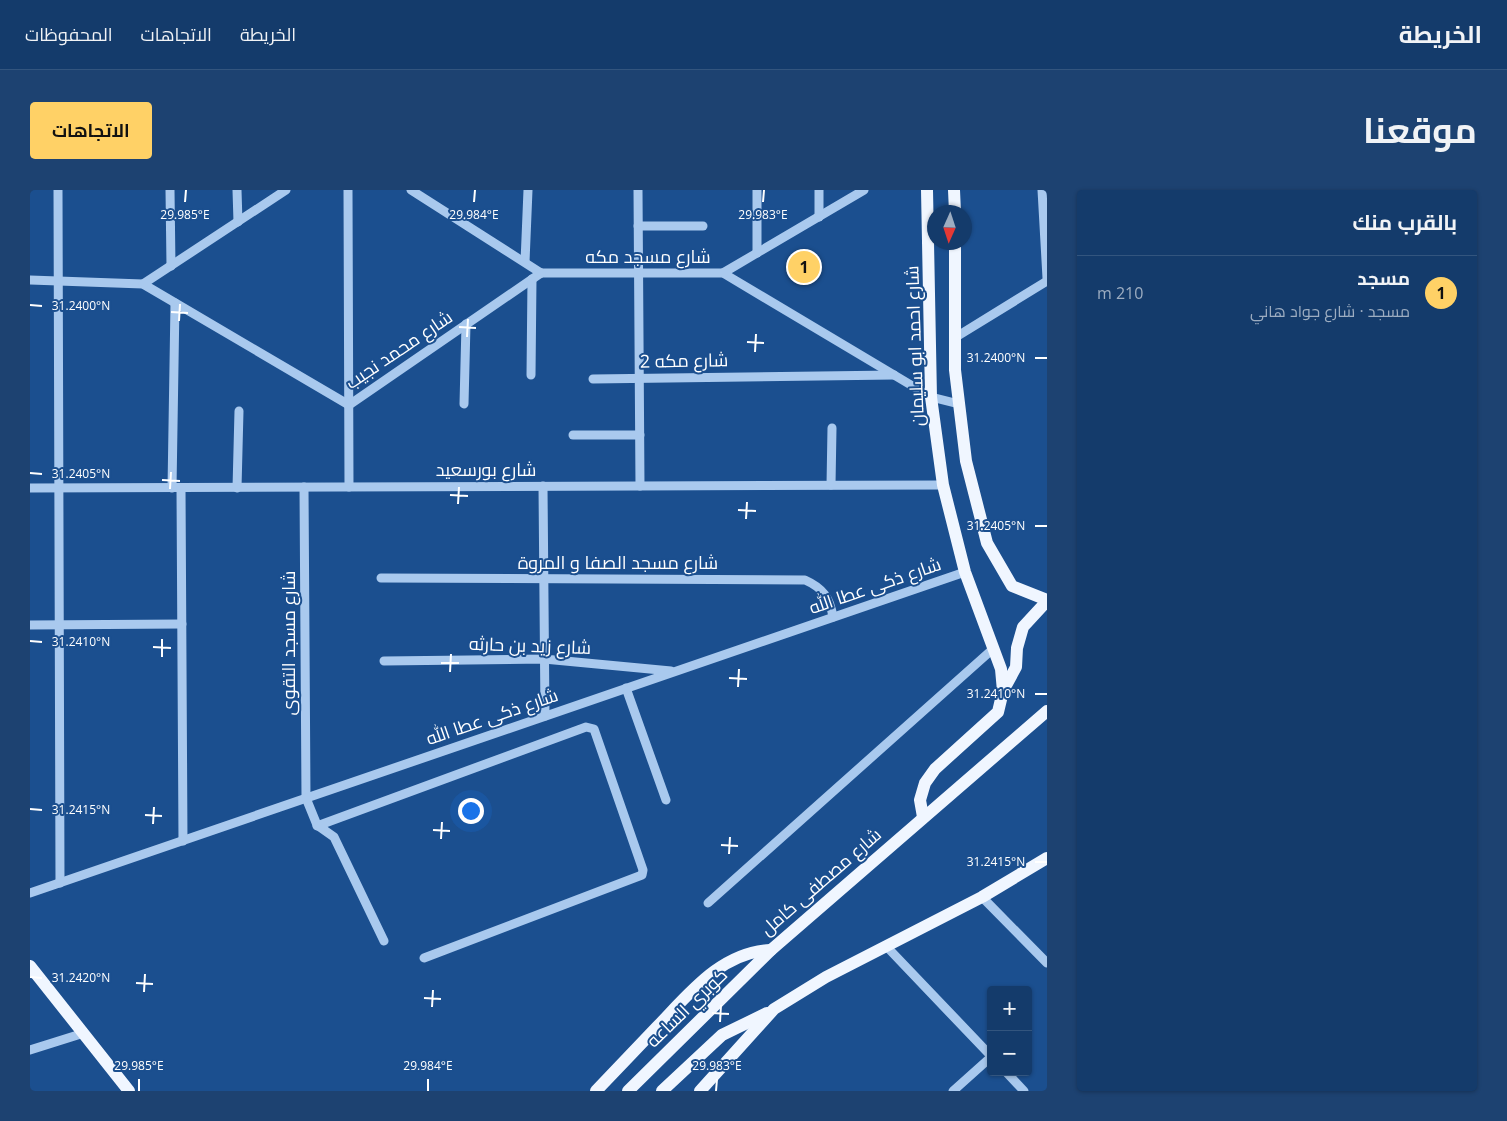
<!DOCTYPE html>
<html lang="ar">
<head>
<meta charset="utf-8">
<style>
	:root { --surface:#143b6b; --page:#1d4271; --text:#f1f3f6; --muted:#9dadc1; --line:#33557e; --accent:#ffd166 }
	body { margin:0; font-family:"Open Sans",Cairo,sans-serif; background:var(--page); color:var(--text); direction:rtl }
	.controls { position:absolute; right:15px; bottom:15px; display:grid; overflow:hidden; border-radius:5px; box-shadow:0 1px 4px #0004 }
	.controls button { width:45px; height:45px; display:grid; place-items:center; padding:0; border:0; border-bottom:1px solid var(--line); background:var(--surface); color:var(--text); font:25px sans-serif }
	.compass { position:absolute; left:897px; top:15px; width:45px; height:45px; border-radius:50%; background:var(--surface); box-shadow:0 1px 4px #0004; rotate:183deg }
	.you { position:absolute; left:440px; top:620px; width:18px; height:18px; margin:-12px; border:4px solid #fff; border-radius:50%; background:#1a73e8; box-shadow:0 0 0 8px #1a73e833 }
	.badge { display:grid; place-items:center; width:32px; height:32px; border-radius:50%; background:var(--accent); color:#111; font-size:16px; font-weight:700 }
	.pin { position:absolute; translate:-50% -50%; border:2px solid #fff; box-shadow:0 1px 5px #0006 }
	.list { margin:0; padding:0; list-style:none }
	h2 { display:flex; justify-content:space-between; align-items:center; height:65px; margin:0; padding:0 20px; font-size:21px }
	h2 small { font-size:16px; font-weight:400; color:var(--muted) }
	.list li { display:grid; grid-template-columns:32px 1fr auto; gap:15px; align-items:center; box-sizing:border-box; height:75px; padding:0 20px; border-top:1px solid var(--line) }
	.list b { display:block; font-size:19px; white-space:nowrap }
	.list p { margin:0; font-size:16px; white-space:nowrap; color:var(--muted) }
	.list em { font-size:16px; font-style:normal; color:var(--muted) }
	.map { position:relative; flex:none; width:1017px; height:901px; overflow:hidden; direction:ltr; border-radius:5px }
	header { display:flex; align-items:center; gap:30px; box-sizing:border-box; height:70px; padding:0 25px; background:var(--surface); border-bottom:1px solid var(--line) }
	header strong { font-size:24px }
	nav { display:flex; gap:28px; margin-inline-start:auto; font-size:18px }
	.intro { display:flex; align-items:center; justify-content:space-between; box-sizing:border-box; height:120px; padding:0 30px }
	h1 { margin:0; font-size:35px }
	.button { padding:12px 22px; border-radius:5px; background:var(--accent); color:#111; font-size:18px; font-weight:700 }
	main { display:flex; gap:30px; padding:0 30px }
	aside { flex:1; background:var(--surface); border-radius:5px; box-shadow:0 1px 4px #0004 }
	.map>svg:first-child { display:block }
	.lines { fill:none; stroke-linecap:round; stroke-linejoin:round }
	.minor { stroke:#a9c9ee; stroke-width:9 }
	.major { stroke:#f0f6ff; stroke-width:12 }
	.ticks { fill:none; stroke:#fff; stroke-width:2 }
	.labels { text-anchor:middle; stroke-width:4; stroke-linejoin:round; paint-order:stroke }
	.street-label { font-size:18px; fill:#fff; stroke:#1b4f8f }
	.ticks-label { font-size:12px; text-anchor:middle; fill:#fff; stroke:#1b4f8f; stroke-width:4; stroke-linejoin:round; paint-order:stroke }
</style>
</head>
<body>
<header>
<strong>الخريطة</strong>
<nav><a>الخريطة</a><a>الاتجاهات</a><a>المحفوظات</a></nav>
</header>
<div class="intro"><h1>موقعنا</h1><a class="button">الاتجاهات</a></div>
<main>
<aside>
<h2>بالقرب منك<small></small></h2>
<ul class="list">
<li><span class="badge">1</span><div><b>مسجد</b><p>مسجد · شارع جواد هاني</p></div><em>210 m</em></li>
</ul>
</aside>
<div class="map">
<svg width="1017" height="901" viewBox="0 0 1017 901">
	<rect width="100%" height="100%" fill="#1b4f8f"/>
	<g class="lines">
		<g class="minor">
			<polyline points="28,0 30,693"/>
			<polyline points="140,0 141,76"/>
			<polyline points="207,0 208,32"/>
			<polyline points="318,0 319,297"/>
			<polyline points="381,0 511,83"/>
			<polyline points="608,0 610,296"/>
			<polyline points="1012,0 1017,88"/>
			<polyline points="789,27 789,0"/>
			<polyline points="608,36 673,36"/>
			<polyline points="727,63 727,0"/>
			<polyline points="495,72 498,0"/>
			<polyline points="511,83 693,83 901,207 929,214"/>
			<polyline points="693,83 834,0"/>
			<polyline points="0,90 113,94 319,215 511,83"/>
			<polyline points="113,94 256,0"/>
			<polyline points="926,147 1017,91"/>
			<polyline points="501,185 502,89"/>
			<polyline points="563,189 864,185"/>
			<polyline points="434,214 436,134"/>
			<polyline points="543,245 610,245"/>
			<polyline points="801,295 802,238"/>
			<polyline points="513,296 515,526"/>
			<polyline points="274,297 276,608 287,635 304,647 354,751"/>
			<polyline points="0,298 913,295"/>
			<polyline points="142,298 145,113"/>
			<polyline points="151,298 153,651"/>
			<polyline points="207,298 209,221"/>
			<path d="M351 388 775 390C793 398 800 408 803 427"/>
			<polyline points="0,435 152,434"/>
			<polyline points="354,471 514,469 641,481"/>
			<polyline points="596,498 636,610"/>
			<polyline points="287,636 556,537 564,539 613,680 612,685 394,768"/>
			<polyline points="0,703 935,382"/>
			<polyline points="952,707 1017,773"/>
			<polyline points="678,713 964,458"/>
			<polyline points="857,757 961,866"/>
			<polyline points="0,860 54,843"/>
			<polyline points="976,882 994,901"/>
			<polyline points="923,901 961,867"/>
		</g>
		<g class="major">
			<polyline points="924,0 925,22"/>
			<polyline points="925,52 925,180 936,271 957,353 982,396 1017,410"/>
			<polyline points="973,501 986,477 987,458 993,437 1017,411"/>
			<polyline points="893,627 890,610 895,593 905,579 968,522 973,501 971,479 935,382 913,295 901,207 897,0"/>
			<polyline points="0,776 99,901"/>
			<path d="M566 901C586 880 607 858 627 837 659 804 691 762 741 760"/>
			<polyline points="598,901 741,760 1017,521"/>
			<polyline points="632,901 692,845 737,823"/>
			<polyline points="670,901 744,819 796,787 952,707 1017,668"/>
		</g>
	</g>
	<path class="ticks" d="M155 12 156 0M444 12 445 0M733 12 734 0M0 115 12 116M141 122 158 123M149 131 150 114M429 137 446 138M437 147 438 129M717 152 734 153M725 162 726 144M1005 168H1017M0 283 12 284M132 290 150 291M140 299 141 282M420 305 438 306M428 314 429 297M708 320 726 321M716 329 717 312M1005 336H1017M0 451 12 452M123 457 141 458M132 467V449M411 473H429M420 482 421 464M699 488 717 489M708 497 709 479M1005 504H1017M0 619 12 620M115 625 132 626M123 634 124 617M403 640 420 641M411 649 412 632M691 655 708 656M699 664 700 647M1005 672H1017M0 787 12 788M106 793 123 794M114 802 115 784M394 808 411 809M402 817 403 800M682 823 699 824M690 832 691 815M109 901V889M398 901V889M686 901 687 889"/>
	<g class="labels">
		<g class="street-label">
			<text x="618" y="73">شارع مسجد مكه</text>
			<text transform="translate(885 156) rotate(-92)" y="6">شارع احمد ابو سليمان</text>
			<text transform="translate(369 160) rotate(-34)" y="6">شارع محمد نجيب</text>
			<text transform="translate(654 171) rotate(-1)" y="6">شارع مكه 2</text>
			<text x="456" y="286">شارع بورسعيد</text>
			<text x="588" y="379">شارع مسجد الصفا و المروة</text>
			<text transform="translate(845 396) rotate(-19)" y="6">شارع ذكى عطا الله</text>
			<text transform="translate(259 453) rotate(-90)" y="6">شارع مسجد التقوى</text>
			<text transform="translate(500 456) rotate(2)" y="6">شارع زيد بن حارثه</text>
			<text transform="translate(462 527) rotate(-19)" y="6">شارع ذكى عطا الله</text>
			<text transform="translate(791 692) rotate(-41)" y="6">شارع مصطفى كامل</text>
			<text transform="translate(657 818) rotate(-44)" y="6">كوبري الساعه</text>
		</g>
	</g>
	<g class="ticks-label">
		<text x="155" y="29">29.985°E</text>
		<text x="444" y="29">29.984°E</text>
		<text x="733" y="29">29.983°E</text>
		<text x="51" y="120">31.2400°N</text>
		<text x="966" y="172">31.2400°N</text>
		<text x="51" y="288">31.2405°N</text>
		<text x="966" y="340">31.2405°N</text>
		<text x="51" y="456">31.2410°N</text>
		<text x="966" y="508">31.2410°N</text>
		<text x="51" y="624">31.2415°N</text>
		<text x="966" y="676">31.2415°N</text>
		<text x="51" y="792">31.2420°N</text>
		<text x="109" y="880">29.985°E</text>
		<text x="398" y="880">29.984°E</text>
		<text x="687" y="880">29.983°E</text>
	</g>
</svg>
<div class="controls">
<button>+</button>
<button>−</button>
</div>
<svg class="compass" viewBox="-18 -18 36 36"><path d="M0-13l5 13h-10z" fill="#e53935"/><path d="M0 13l5-13h-10z" fill="#9dadc1"/></svg>
<div class="you"></div>
<div class="pin badge" style="left:774px;top:77px">1</div>
</div>
</main>
</body>
</html>
